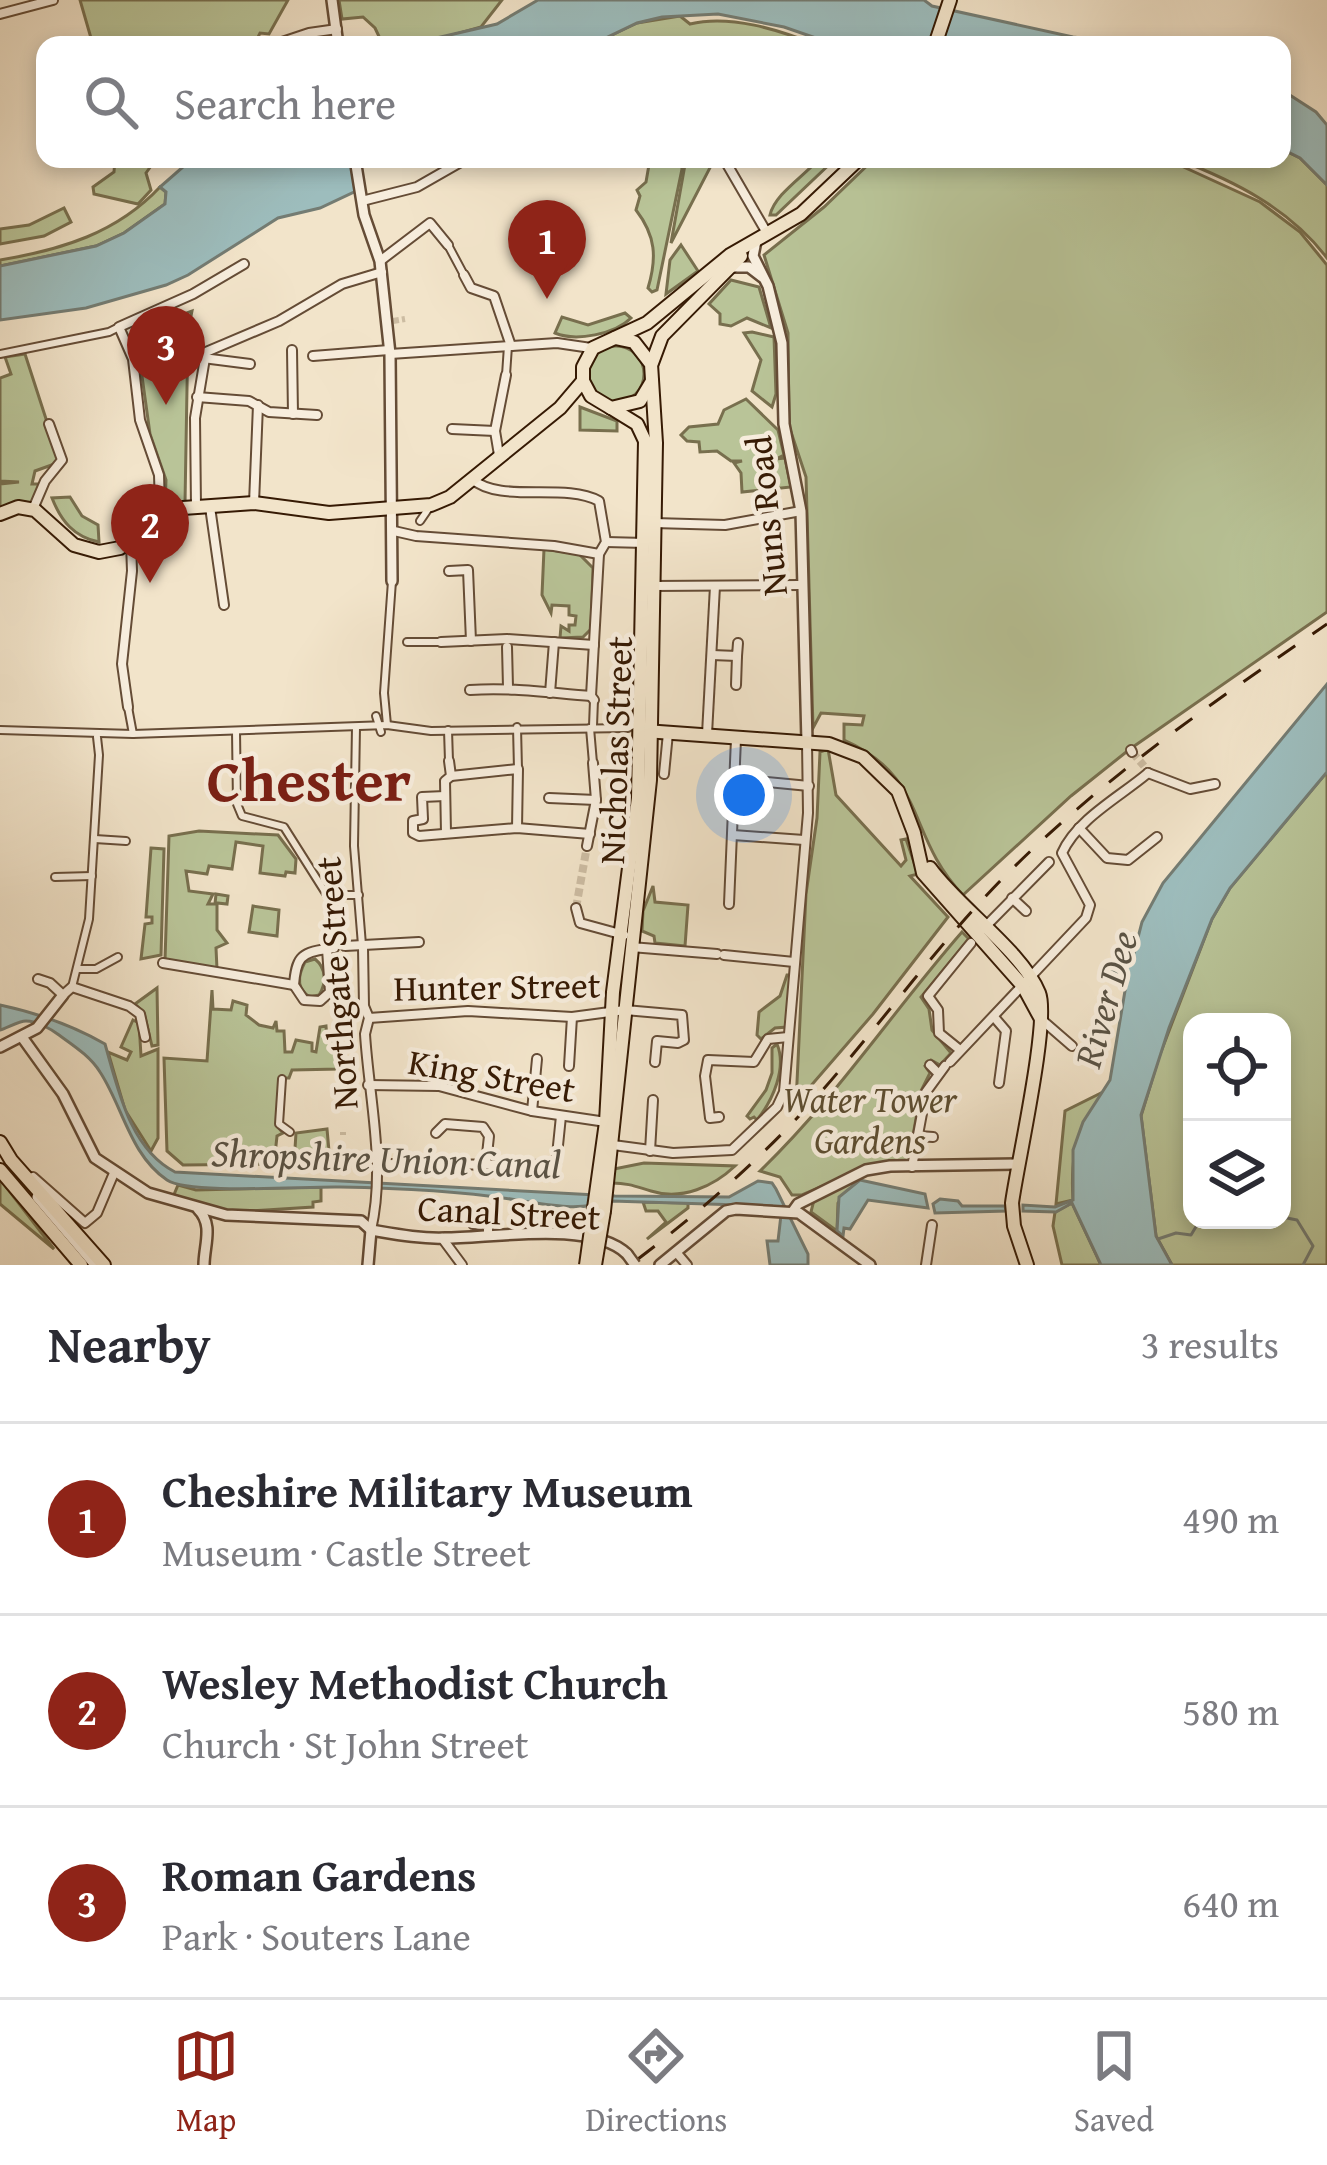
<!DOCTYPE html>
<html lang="en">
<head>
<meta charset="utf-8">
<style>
	:root { --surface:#fff; --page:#f2f2f3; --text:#2b2b33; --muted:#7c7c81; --line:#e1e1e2; --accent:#8f2418 }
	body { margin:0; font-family:"Gentium Book Plus",serif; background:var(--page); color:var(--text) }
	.controls { position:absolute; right:36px; bottom:36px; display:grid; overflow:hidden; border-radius:24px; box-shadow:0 6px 18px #0003 }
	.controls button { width:108px; height:108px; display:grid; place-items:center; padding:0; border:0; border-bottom:3px solid var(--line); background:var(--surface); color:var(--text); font:60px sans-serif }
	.you { position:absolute; left:744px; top:795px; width:42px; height:42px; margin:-30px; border:9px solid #fff; border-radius:50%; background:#1a73e8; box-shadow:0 0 0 18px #1a73e833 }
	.badge { display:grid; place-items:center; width:78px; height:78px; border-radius:50%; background:var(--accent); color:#fff; font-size:39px; font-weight:700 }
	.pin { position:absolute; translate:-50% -99px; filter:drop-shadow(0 3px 6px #0008) }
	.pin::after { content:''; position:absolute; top:63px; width:42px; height:36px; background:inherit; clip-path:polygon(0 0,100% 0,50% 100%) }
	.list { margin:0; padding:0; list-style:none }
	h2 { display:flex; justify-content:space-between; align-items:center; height:156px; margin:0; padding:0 48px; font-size:51px }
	h2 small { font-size:39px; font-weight:400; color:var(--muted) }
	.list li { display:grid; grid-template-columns:78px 1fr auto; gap:36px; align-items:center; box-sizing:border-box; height:192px; padding:0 48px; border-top:3px solid var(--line) }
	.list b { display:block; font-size:45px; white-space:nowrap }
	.list p { margin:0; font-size:39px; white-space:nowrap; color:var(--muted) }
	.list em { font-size:39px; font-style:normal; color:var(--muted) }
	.icon { flex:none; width:66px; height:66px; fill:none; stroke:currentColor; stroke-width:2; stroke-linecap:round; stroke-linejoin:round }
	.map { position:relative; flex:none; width:1327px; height:1265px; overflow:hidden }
	.search { position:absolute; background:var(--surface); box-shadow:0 6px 18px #0003; left:36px; right:36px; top:36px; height:132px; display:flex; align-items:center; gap:30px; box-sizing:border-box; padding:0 42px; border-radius:24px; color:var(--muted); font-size:45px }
	.sheet { height:732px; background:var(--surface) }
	nav { display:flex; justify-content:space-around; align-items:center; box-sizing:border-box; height:168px; border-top:3px solid var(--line); background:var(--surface); font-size:33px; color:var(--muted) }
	nav a { display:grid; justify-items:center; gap:6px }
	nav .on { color:var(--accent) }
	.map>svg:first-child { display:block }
	.green { fill:#b9c498; stroke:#786f4e; stroke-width:3; fill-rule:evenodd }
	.water { fill:#9dbdbd; stroke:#747c73; stroke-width:3 }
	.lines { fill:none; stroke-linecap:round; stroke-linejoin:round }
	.stream { stroke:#747c73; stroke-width:3 }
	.pedestrian-tunnel { stroke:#ccbca2; stroke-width:6; stroke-dasharray:6 3; stroke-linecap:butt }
	.minor-tunnel { stroke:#ccbca2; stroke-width:8; stroke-dasharray:8 4; stroke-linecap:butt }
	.pedestrian-casing { stroke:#654c36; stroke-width:10 }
	.minor-casing { stroke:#654c36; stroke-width:12 }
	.tertiary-casing { stroke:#654c36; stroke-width:14 }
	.primary-casing { stroke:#361a04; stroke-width:16 }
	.trunk-casing { stroke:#361a04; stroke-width:16 }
	.pedestrian { stroke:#f7eddd; stroke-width:6 }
	.minor { stroke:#f7eddd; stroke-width:8 }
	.tertiary { stroke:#f7eddd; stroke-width:9 }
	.primary { stroke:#f2e4ca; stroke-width:12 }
	.trunk { stroke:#f2e4ca; stroke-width:12 }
	.rail { stroke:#361a04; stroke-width:3; stroke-dasharray:21 21; stroke-linecap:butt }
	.tertiary-bridge-casing { stroke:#654c36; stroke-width:14; stroke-linecap:butt }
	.trunk-bridge-casing { stroke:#361a04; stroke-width:16; stroke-linecap:butt }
	.tertiary-bridge { stroke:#f7eddd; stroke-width:9 }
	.trunk-bridge { stroke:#f2e4ca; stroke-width:12 }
	.labels { text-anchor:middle; stroke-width:9; stroke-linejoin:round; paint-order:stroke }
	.street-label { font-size:36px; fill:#361a04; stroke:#f7eddd }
	.park-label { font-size:36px; font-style:italic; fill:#5d4d30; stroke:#f7eddd }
	.water-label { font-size:39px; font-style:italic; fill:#5a5345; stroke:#f7eddd }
	.town-label { font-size:60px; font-weight:bold; fill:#7a1f14; stroke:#f7eddd }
</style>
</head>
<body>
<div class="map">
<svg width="1327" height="1265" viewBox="0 0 1327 1265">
	<rect width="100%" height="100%" fill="#f2e4ca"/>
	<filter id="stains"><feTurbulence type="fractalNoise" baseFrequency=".00167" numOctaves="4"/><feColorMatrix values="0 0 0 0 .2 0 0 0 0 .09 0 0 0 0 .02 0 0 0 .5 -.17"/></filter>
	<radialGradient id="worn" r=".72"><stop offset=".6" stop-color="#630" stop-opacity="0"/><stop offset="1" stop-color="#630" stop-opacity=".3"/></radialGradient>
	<g class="green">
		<polygon points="80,0 288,0 269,34 260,33 254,45 93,45"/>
		<polygon points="339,0 502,0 481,27 417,45 383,45 375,28 363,17 342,19"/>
		<path d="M680 16 690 24C730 14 779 30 817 45H740L703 38 686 45H591L637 23Z"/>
		<path d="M1282 149 1300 158 1327 185V258C1289 208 1234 181 1177 159H1282Z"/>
		<polygon points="115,159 156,159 146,173 151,190 138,204 94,194 93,187 114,172"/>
		<path d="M650 159H681L682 169 657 290 652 292 648 288C657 258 656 236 636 210L640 196 637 190 646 182Z"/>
		<polygon points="686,159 714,160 671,243"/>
		<path d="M819 159H835L776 215H770C775 194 803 177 819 159Z"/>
		<path d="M874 159H1166L1260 202 1300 232 1327 265V612L1130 749 1071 796 963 895C906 836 928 777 844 740V724L862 725 864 716 821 713 813 728 806 477 789 426 788 333 764 255 824 207Z"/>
		<path d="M160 187 166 192 165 204 124 233 96 246 0 266V260C61 250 117 233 160 187Z"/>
		<polygon points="64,208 71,222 44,236 0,244 0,229 29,225"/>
		<polygon points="681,245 698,271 666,294 670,260"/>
		<polygon points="731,280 759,287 771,328 747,318 731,326 720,324 720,314 709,304"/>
		<polygon points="192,311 188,331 185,503 165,504 166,480 150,434 141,369 181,357 186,349 181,315"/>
		<path d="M625 313 631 318C615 334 576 342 555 333L562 317 588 325Z"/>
		<polygon points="752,332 774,337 776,394 772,407 752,391 761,360 744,333"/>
		<circle cx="616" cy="374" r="28"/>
		<polygon points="25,354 60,462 35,471 32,484 43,484 34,505 0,509 0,484 19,482 0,481 0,378 11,374 5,357"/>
		<polygon points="746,399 778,430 784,455 776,459 785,458 791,487 742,492 741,473 734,463 742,461 731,461 717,451 700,452 699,442 687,441 681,435 689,427 718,424 724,410"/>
		<polygon points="580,407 617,421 617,431 580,430"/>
		<path d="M70 497 82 516 98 525 99 542C74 537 61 521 52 498Z"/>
		<polygon points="544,549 579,554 593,568 591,629 583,637 560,638 561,626 569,631 569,625 575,625 576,616 569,615 569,606 552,605 551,613 542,595"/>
		<polygon points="828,749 836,795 901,866 906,860 901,840 906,839 918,874 910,876 948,917 873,1014 796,1103 806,894 817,818 820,752"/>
		<path d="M1327 772V1265H1172L1156 1236 1141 1116 1159 1057 1212 919 1230 888ZM1192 1022H1282V1220H1192Z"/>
		<polygon points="199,831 278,835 296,859 295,873 286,872 285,876 260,873 263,846 236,842 232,869 209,866 207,874 186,871 189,891 213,894 208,904 215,904 216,894 228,896 227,904 217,903 217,930 227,943 216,948 217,969 165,960 169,836"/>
		<polygon points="151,848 164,849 161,955 141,959 145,924 152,923 152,917 146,917"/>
		<polygon points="653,886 655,902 688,905 685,946 655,943 654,936 642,931 643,911"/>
		<polygon points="253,906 279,910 277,936 249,932"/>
		<path d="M962 932 969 939 921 997 929 1009 932 1030 951 1053 940 1065 931 1060 925 1066 930 1073 921 1091 908 1163 874 1164 802 1195H792L780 1177 760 1171C836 1098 893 1011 962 932Z"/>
		<path d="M315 959C326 968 327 983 319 995L310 997C296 989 298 975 305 962Z"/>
		<polygon points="787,975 791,975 787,1027 775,1028 761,1039 757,1035 759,1012 780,996"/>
		<polygon points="157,988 158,1045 152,1046 144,1013 135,1004"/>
		<polygon points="212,990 213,1009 231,1010 233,1001 247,1005 246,1015 259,1025 273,1028 276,1021 277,1031 284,1031 285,1052 292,1052 296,1040 312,1043 312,1051 316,1052 320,1027 326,1026 327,1040 335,1040 335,1031 337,1035 339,1069 292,1070 289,1078 281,1078 277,1126 283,1133 277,1136 274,1164 183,1165 167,1151 164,1058 207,1061"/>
		<polygon points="133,1020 139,1023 141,1056 158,1049 158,1138 151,1151 125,1110 108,1052 127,1060 131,1052 121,1047"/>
		<path d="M777 1044C787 1068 773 1100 757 1120L754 1117 750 1119 747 1116 766 1090 772 1073V1048Z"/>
		<path d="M1103 1092C1077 1132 1070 1151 1073 1200L1056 1204 1065 1111Z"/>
		<polygon points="327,1129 330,1162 294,1164 296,1133"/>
		<path d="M634 1165 644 1163 735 1166C714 1186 682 1201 651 1191 637 1187 629 1183 612 1183L614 1169Z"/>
		<polygon points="860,1178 838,1203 837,1231 811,1212 814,1200"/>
		<polygon points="0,1179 54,1249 0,1204"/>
		<polygon points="178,1185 196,1190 321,1187 321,1201 313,1202 313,1207 232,1212 173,1197"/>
		<polygon points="643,1202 688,1203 688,1208 647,1239 666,1222 658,1211 646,1211"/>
		<polygon points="1072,1203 1101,1265 1062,1265 1053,1226 1055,1212"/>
	</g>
	<g class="water">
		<polygon points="538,0 924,0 932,6 1073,37 1136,45 836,45 784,27 718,14 662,17 637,23 591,45 406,45 497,24"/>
		<polygon points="1282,90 1316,112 1327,125 1327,185 1300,158 1282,149"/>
		<polygon points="192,159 352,159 356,191 320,208 278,218 188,275 166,285 86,308 0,320 0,266 96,246 124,233 165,204 166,192 160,187"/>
		<polygon points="1327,684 1327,772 1230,888 1212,919 1169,1028 1141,1115 1156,1236 1172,1265 1101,1265 1072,1203 1056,1212 1023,1211 1023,1205 1055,1207 1073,1200 1073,1150 1083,1122 1110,1080 1127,979 1111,969 1134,953 1142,922 1163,883"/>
		<path d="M0 1005C37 1013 72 1025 105 1044 118 1089 130 1149 175 1172L615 1196 729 1197 758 1181 772 1183 776 1189 808 1254V1265H770L767 1241H778L781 1215 772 1206 611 1201C579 1211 555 1206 523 1201 464 1191 400 1188 340 1187 305 1186 189 1195 167 1180 130 1155 123 1107 100 1072 90 1056 74 1046 59 1035 51 1029 37 1021 26 1021 19 1021 7 1028 0 1030Z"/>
		<polygon points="860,1180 925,1194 928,1208 868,1200 850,1229 844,1228 843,1236 837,1231 839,1197"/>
		<polygon points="940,1199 958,1201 962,1206 1005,1206 1006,1211 935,1213 933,1204"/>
	</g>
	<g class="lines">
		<g class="stream">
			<polyline points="1282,1217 1297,1220 1313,1246 1303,1265"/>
			<polyline points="1158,1239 1176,1233 1191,1235 1200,1220"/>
		</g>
		<g class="pedestrian-tunnel">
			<polyline points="393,321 405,319"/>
			<polyline points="343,1132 343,1135"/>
		</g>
		<g class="minor-tunnel">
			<polyline points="1132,752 1144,766"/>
			<polyline points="576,908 587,846"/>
		</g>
		<g class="pedestrian-casing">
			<g id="pedestrian">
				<polyline points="448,245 464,275"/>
				<polyline points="0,354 109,332 119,327"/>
				<polyline points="506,375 508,346"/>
				<polyline points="420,521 431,505"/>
				<polyline points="407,642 441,642"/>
				<polyline points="128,707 133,734"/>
				<polyline points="376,716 381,732"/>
				<polyline points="387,725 384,693 392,581"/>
				<polyline points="593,726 594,700"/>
				<polyline points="356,727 354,846 362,945"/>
				<polyline points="517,727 518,769"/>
				<polyline points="590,728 593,763"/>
				<polyline points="0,730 133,734 387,725 431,731 628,728 638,722"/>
				<polyline points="448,730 449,761"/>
				<polyline points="236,731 237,804 242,816 284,827 327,895 359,895"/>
				<polyline points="95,839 126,841"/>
				<polyline points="55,877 92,876"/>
				<polyline points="77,969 96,969 118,957"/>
				<polyline points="72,987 89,919 99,755 97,737"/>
				<polyline points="282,1079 279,1124 290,1132"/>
			</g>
		</g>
		<g class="minor-casing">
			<g id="minor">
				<polyline points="0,14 53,0"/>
				<polyline points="273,45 309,33 337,29"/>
				<polyline points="724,159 767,233"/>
				<polyline points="362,201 417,187 466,159"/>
				<polyline points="380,261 430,223 448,245"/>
				<polyline points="464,275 471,288 494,296 511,346"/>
				<polyline points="292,350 293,414"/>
				<polyline points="390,354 557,343 591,348"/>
				<polyline points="313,356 389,350"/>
				<polyline points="203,358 250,364"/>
				<polyline points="197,397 249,401 269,412 317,415"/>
				<polyline points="452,429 495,431"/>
				<polyline points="499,455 495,431 506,375"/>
				<path d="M472 479C501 504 563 482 599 501L606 542 599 554 591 696 594 700"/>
				<polyline points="254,503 258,405"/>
				<polyline points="196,507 195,418 206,352 279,321 342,284 382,272"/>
				<polyline points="210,507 224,605"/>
				<polyline points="33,509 45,481 62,460 49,424"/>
				<polyline points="165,515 160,506 159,475 140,420 133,359 119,327 193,294 244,264"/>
				<polyline points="654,523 725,525 801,511"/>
				<polyline points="394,531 416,536 554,546 599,554"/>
				<polyline points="606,542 645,543"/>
				<polyline points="449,571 468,570 471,641"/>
				<polyline points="653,586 801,585"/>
				<polyline points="441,642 507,639 594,645"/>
				<polyline points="507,647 508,687"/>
				<polyline points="712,655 737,656 738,643"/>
				<polyline points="736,685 737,656"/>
				<path d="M470 690C511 687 550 693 591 696"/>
				<polyline points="550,693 554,642"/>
				<polyline points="128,707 122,664 132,571 131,542"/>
				<polyline points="707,734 715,586"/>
				<polyline points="1131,750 1132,752"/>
				<polyline points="1148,773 1190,789 1215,784"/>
				<polyline points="664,774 668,733"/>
				<polyline points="451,776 518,769 517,828"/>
				<polyline points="736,779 809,786"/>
				<polyline points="445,796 422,797 423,819 413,821 413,833 419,836 517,828 590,834"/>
				<polyline points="549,798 596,800"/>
				<polyline points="1079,828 1107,858 1128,860 1157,837"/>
				<polyline points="446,833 445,781 451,776 449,761"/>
				<polyline points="733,835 804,840"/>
				<polyline points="587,846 596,800 593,763"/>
				<polyline points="1012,898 1026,911"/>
				<polyline points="729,904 736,739"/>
				<polyline points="576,908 580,923 624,935"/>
				<polyline points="983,929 1049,862"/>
				<polyline points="345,946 419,942"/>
				<polyline points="631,947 717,954"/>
				<path d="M363 948 364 1006 369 1018 365 1034C369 1098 386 1166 371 1230"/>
				<path d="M327 949C300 952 296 959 294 985L304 1000 320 1001 330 992 327 949 334 948"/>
				<polyline points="724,955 794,962"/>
				<polyline points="163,963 294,985"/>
				<polyline points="38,979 50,983 63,995 72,987 129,1006 140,1014 145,1037"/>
				<polyline points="994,1017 1006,1031 999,1083"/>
				<polyline points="369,1018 468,1011 572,1017 625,1010 682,1015 684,1040 678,1043 657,1041 655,1062"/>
				<polyline points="1042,1020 1072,1046"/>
				<polyline points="960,1050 939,1033 938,1010 928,996 971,943"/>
				<path d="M950 1062 1086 918 1090 905 1062 853C1077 819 1121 796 1148 773"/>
				<polyline points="930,1065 938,1073"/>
				<polyline points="569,1066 572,1017"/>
				<polyline points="368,1085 439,1086 532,1111 606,1122"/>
				<polyline points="532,1111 537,1059"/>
				<polyline points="719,1117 710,1118 705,1076 708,1060 754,1062 768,1039 788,1037"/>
				<polyline points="436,1133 445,1124 483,1127 489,1136 486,1164"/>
				<polyline points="919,1136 933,1137"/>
				<polyline points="613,1145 673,1153 732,1150 777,1107 784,1092 808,813 807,742"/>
				<polyline points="650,1151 653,1100"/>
				<polyline points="377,1164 556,1165 561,1116"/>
				<polyline points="912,1167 926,1092 945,1066"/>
				<polyline points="33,1177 85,1223 97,1213 114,1173"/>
				<polyline points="473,1224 488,1225 488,1235"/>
				<polyline points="442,1238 462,1265"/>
				<polyline points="676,1252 687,1265"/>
				<polyline points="926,1265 932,1225"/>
			</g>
		</g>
		<g class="tertiary-casing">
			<g id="tertiary">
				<polyline points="332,0 338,45"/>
				<polyline points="355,159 364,215 380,261 390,354 392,581"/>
				<polyline points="756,241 753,256 768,286 782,343 784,424 801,511 807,742"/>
				<polyline points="729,267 749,267 762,277"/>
				<polyline points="22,1037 63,1094 95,1158 148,1193 226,1215 361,1221 371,1230"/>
				<polyline points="0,1047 37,1028 63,995"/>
				<polyline points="37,1197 95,1265"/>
				<path d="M198 1209C214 1225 204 1245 204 1265"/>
				<polyline points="793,1211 798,1204 866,1170 890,1166 1017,1164"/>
				<path d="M371 1230C395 1234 421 1239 445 1238 492 1238 592 1220 627 1254"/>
				<polyline points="368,1265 371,1230"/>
				<polyline points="660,1265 726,1211 736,1209 799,1213 870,1265"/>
			</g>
		</g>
		<g class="primary-casing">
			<g id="primary">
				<polyline points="645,731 829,744 863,757 898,791 914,833 923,873 1023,986 1041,1019"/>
				<path d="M930 868C958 907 1023 952 1039 993 1050 1020 1017 1165 1012 1203L1014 1226 1027 1265"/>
			</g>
		</g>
		<g class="trunk-casing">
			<g id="trunk">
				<polyline points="935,45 950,0"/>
				<polyline points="652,363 662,336 741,256"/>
				<polyline points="652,381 640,401 611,408 591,396 583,381 583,367 593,348 647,323 730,255 801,214 859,159"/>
				<polyline points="0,514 18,507 35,510 74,545 99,552 120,548 165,515 183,508 254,503 329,513 431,505 450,497 560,408 583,381"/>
				<polyline points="0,1142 11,1160 104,1265"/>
				<polyline points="0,1170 81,1265"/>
				<polyline points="594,1208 606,1122 613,992 638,798 645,441 637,424 611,408"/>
				<polyline points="604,1211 650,780 656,443 651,364 634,342 615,338"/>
			</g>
		</g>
		<use href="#pedestrian" class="pedestrian"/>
		<use href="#minor" class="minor"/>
		<use href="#tertiary" class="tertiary"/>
		<use href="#primary" class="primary"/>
		<use href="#trunk" class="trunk"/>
		<path class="rail" d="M638 1259C713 1202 784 1138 844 1065 897 1002 946 936 1004 877 1101 779 1213 702 1327 624"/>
		<g class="tertiary-bridge-casing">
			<polyline id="tertiary-bridge" points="627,1254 635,1265"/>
		</g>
		<g class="trunk-bridge-casing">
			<g id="trunk-bridge">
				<polyline points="586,1265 594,1208"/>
				<polyline points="595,1265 604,1211"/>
			</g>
		</g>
		<use href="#tertiary-bridge" class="tertiary-bridge"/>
		<use href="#trunk-bridge" class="trunk-bridge"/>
	</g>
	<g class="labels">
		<g class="street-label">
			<text transform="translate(766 516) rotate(-96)" y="13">Nuns Road</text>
			<text transform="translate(615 750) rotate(-88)" y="13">Nicholas Street</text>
			<text transform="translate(336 983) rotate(-94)" y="13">Northgate Street</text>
			<text transform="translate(497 986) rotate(-1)" y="13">Hunter Street</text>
			<text transform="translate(492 1075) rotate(10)" y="13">King Street</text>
			<text transform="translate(509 1212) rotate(3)" y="13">Canal Street</text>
		</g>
		<g class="park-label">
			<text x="870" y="1112">Water Tower<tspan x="870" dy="41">Gardens</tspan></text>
		</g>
		<g class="water-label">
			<text transform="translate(1105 999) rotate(-74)" y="14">River Dee</text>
			<text transform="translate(386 1158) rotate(2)" y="14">Shropshire Union Canal</text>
		</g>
		<g class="town-label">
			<text x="309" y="801">Chester</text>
		</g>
	</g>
	<rect width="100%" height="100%" filter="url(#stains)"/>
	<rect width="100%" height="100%" fill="url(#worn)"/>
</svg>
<div class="controls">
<button><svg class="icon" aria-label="locate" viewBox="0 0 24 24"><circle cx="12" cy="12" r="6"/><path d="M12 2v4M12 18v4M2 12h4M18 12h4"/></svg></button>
<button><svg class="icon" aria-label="layers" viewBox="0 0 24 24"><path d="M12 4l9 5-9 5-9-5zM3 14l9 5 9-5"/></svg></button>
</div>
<div class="you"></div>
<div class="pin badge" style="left:547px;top:299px">1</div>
<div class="pin badge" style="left:150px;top:583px">2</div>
<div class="pin badge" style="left:166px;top:405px">3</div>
<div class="search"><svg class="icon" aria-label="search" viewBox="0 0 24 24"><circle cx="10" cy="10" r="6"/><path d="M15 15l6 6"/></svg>Search here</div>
</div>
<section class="sheet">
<h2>Nearby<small>3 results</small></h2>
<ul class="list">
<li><span class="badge">1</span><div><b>Cheshire Military Museum</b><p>Museum · Castle Street</p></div><em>490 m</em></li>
<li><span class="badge">2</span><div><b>Wesley Methodist Church</b><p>Church · St John Street</p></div><em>580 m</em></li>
<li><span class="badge">3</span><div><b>Roman Gardens</b><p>Park · Souters Lane</p></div><em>640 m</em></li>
</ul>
</section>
<nav>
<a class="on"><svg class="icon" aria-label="map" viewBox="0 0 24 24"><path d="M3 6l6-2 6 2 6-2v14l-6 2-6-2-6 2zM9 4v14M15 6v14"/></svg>Map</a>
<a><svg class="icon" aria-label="directions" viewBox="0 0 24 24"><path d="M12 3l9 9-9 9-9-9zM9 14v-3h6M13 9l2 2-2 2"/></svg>Directions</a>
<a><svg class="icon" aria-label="saved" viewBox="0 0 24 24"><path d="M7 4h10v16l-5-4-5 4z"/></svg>Saved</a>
</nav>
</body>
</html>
